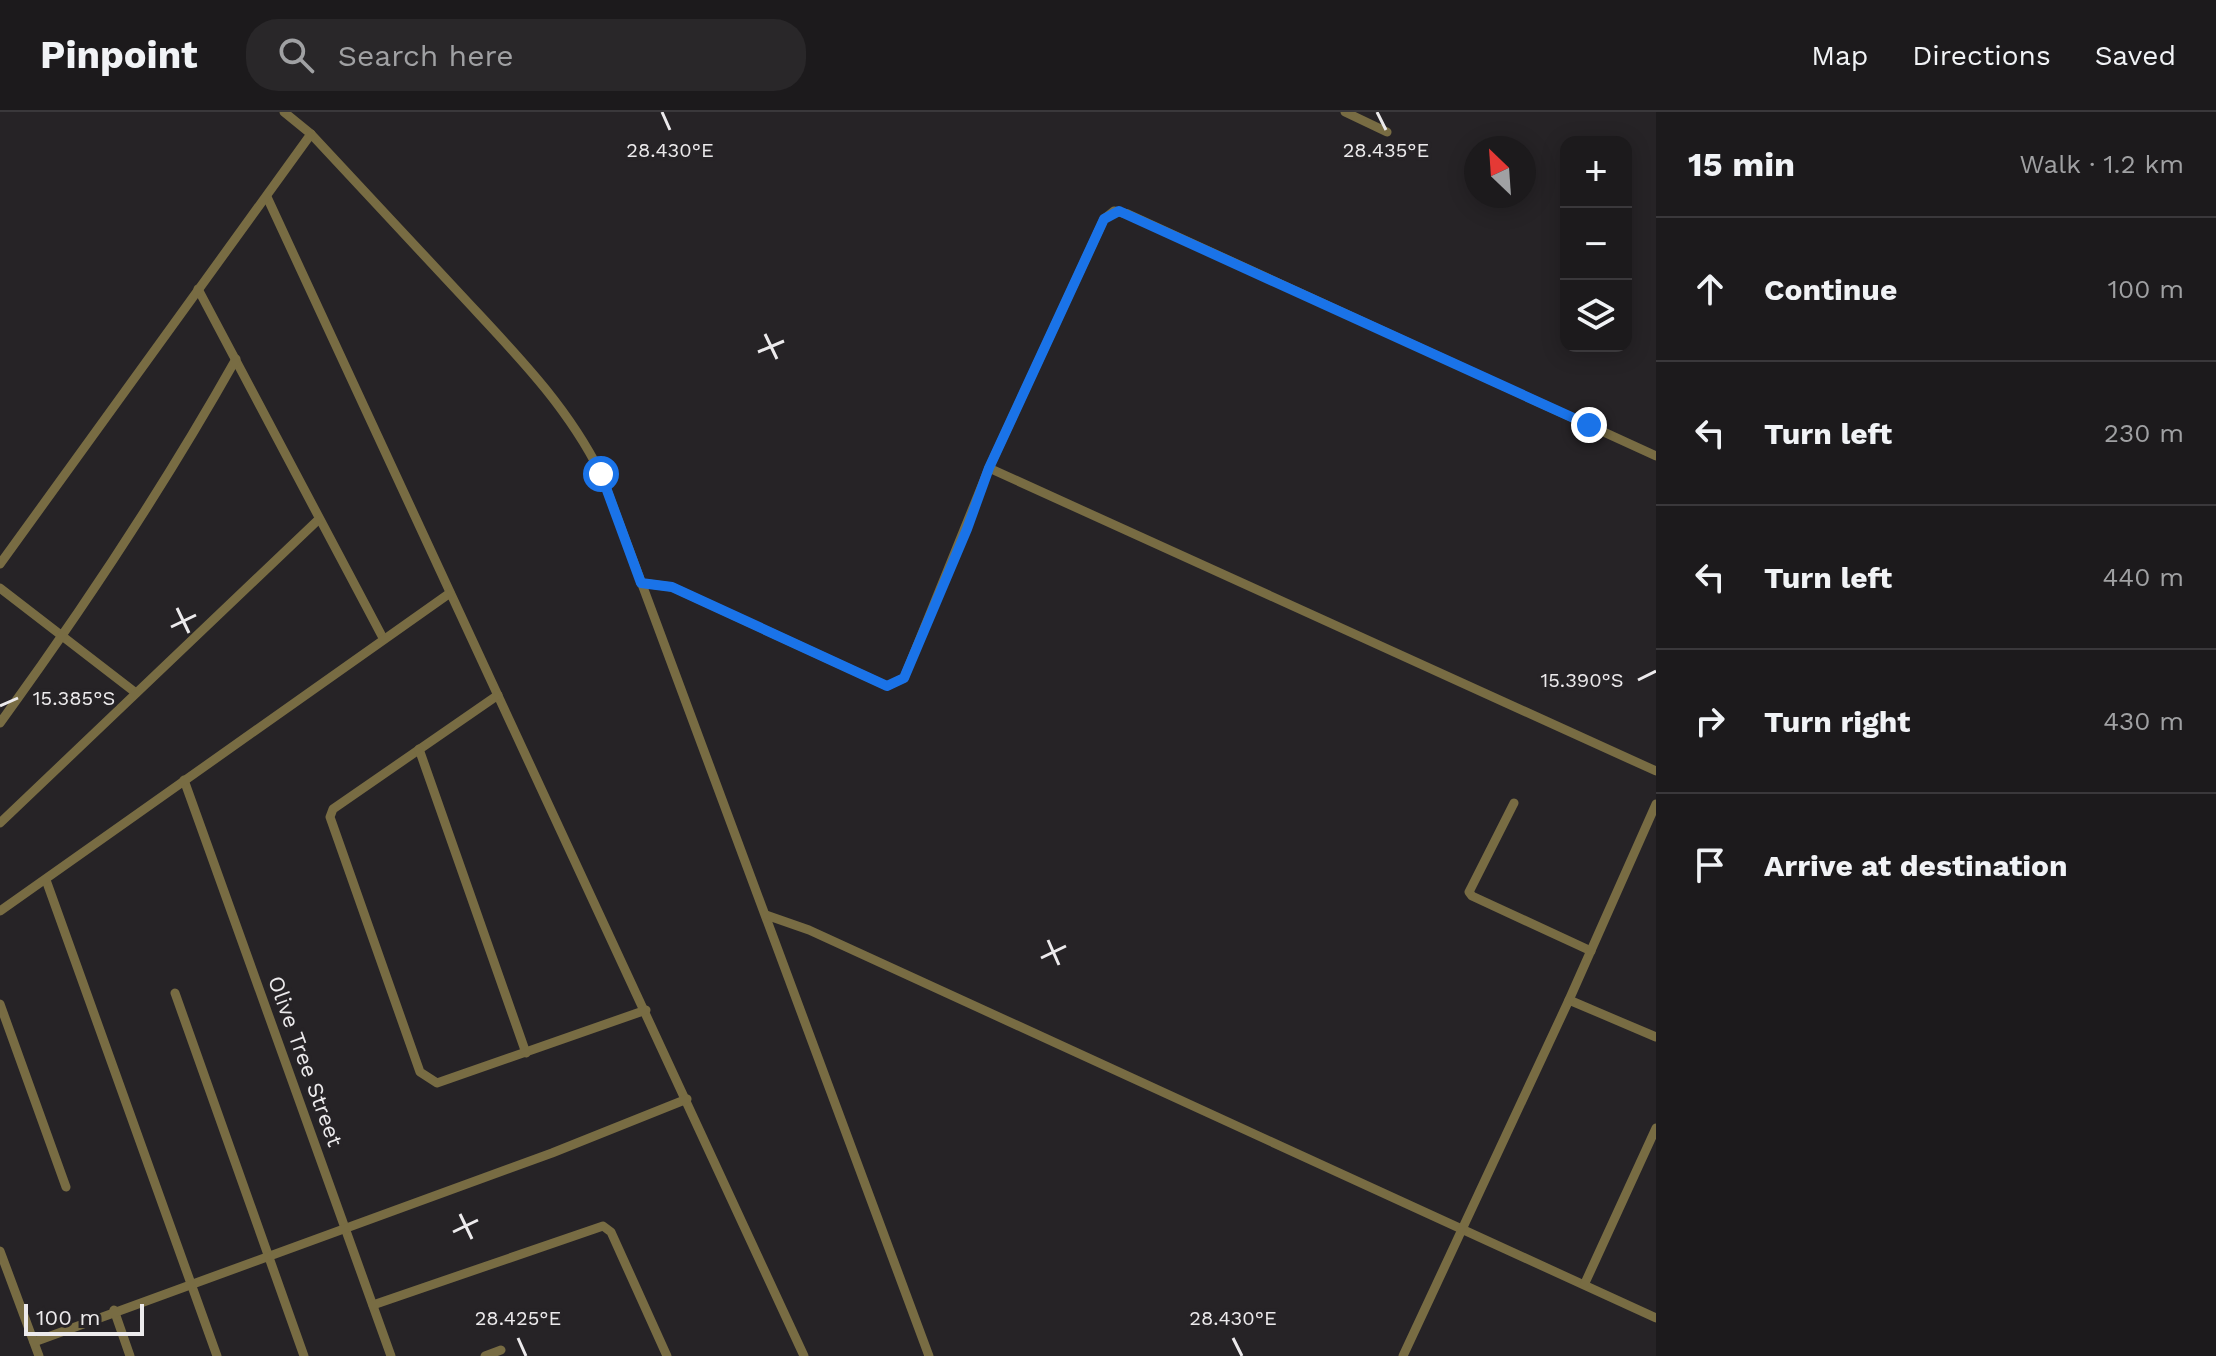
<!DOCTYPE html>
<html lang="en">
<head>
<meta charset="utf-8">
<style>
	:root { --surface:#1c1a1c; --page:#292729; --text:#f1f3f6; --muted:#a0a1a3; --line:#3a383b }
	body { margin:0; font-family:"Work Sans",sans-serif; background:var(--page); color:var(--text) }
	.controls { position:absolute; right:24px; top:24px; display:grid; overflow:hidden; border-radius:16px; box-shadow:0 4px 20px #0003 }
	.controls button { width:72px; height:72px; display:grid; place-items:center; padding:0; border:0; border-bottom:2px solid var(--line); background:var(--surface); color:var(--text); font:40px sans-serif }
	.compass { position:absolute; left:1464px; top:24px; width:72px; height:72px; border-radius:50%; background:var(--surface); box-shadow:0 4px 20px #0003; rotate:335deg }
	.scale { position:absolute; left:24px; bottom:20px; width:120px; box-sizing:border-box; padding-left:8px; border:4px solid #eceaec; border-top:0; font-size:22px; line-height:28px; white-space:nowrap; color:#eceaec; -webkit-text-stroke:6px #262326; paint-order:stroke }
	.stop { position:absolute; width:24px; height:24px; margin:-18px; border:6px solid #1a73e8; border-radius:50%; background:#fff }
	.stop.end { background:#1a73e8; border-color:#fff; box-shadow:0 2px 8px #0008 }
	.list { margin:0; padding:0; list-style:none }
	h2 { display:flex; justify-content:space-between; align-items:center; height:104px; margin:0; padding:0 32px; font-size:34px }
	h2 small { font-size:26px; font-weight:400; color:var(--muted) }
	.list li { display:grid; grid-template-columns:52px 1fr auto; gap:24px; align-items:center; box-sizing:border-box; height:144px; padding:0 32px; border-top:2px solid var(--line) }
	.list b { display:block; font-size:30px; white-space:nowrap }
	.list em { font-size:26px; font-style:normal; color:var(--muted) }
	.icon { flex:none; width:44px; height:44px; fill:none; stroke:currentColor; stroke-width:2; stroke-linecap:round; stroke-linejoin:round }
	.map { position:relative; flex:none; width:1656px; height:1244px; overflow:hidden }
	header { display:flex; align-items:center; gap:48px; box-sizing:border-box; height:112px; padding:0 40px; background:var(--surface); border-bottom:2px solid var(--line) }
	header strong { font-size:38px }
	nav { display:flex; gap:44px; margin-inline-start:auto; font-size:28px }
	.search { width:560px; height:72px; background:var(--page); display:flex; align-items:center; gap:20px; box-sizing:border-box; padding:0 28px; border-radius:32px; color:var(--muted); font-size:30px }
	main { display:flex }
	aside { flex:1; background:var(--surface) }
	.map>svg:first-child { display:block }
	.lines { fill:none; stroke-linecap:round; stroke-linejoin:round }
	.minor { stroke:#786c43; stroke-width:9 }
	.route { stroke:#1a73e8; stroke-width:10 }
	.ticks { fill:none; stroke:#eceaec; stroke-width:3 }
	.labels { text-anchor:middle; stroke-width:7; stroke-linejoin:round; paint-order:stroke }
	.street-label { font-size:22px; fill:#eceaec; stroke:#262326 }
	.ticks-label { font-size:20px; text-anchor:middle; fill:#eceaec; stroke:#262326; stroke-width:7; stroke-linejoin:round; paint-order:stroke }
</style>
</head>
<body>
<header>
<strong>Pinpoint</strong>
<div class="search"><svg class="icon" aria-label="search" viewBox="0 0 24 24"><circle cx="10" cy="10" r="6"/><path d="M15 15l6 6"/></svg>Search here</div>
<nav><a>Map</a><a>Directions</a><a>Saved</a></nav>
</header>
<main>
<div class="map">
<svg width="1656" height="1244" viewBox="0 0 1656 1244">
	<rect width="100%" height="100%" fill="#262326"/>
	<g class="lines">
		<g class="minor">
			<path d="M284 0 311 22C361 76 412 130 462 184 514 240 567 293 601 362L929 1244"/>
			<polyline points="1345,0 1387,20"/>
			<polyline points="267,85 804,1244"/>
			<polyline points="198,177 383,526"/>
			<polyline points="989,356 1656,659"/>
			<polyline points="0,452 311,22"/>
			<polyline points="641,471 672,475 887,574 904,566 989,356 1104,107 1114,99 1128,102 1656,344"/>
			<polyline points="0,476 136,581"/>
			<polyline points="498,583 333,697 330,705 420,960 437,971 646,898"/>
			<path d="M0 611C85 494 165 373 236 247"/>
			<polyline points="419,637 526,941"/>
			<polyline points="184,668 391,1244"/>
			<polyline points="1514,691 1469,780 1472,784 1591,839"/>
			<polyline points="0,711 318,408"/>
			<polyline points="46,768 217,1244"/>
			<polyline points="0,799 450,481"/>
			<polyline points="766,803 809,818 1656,1206"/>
			<polyline points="175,881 304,1244"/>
			<polyline points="1569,888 1656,925"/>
			<polyline points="0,892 66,1075"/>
			<polyline points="0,1139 39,1244"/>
			<polyline points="1585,1171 1656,1016"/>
			<polyline points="373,1193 603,1114 611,1120 667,1244"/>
			<polyline points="114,1198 130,1244"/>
			<polyline points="34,1230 552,1041 687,987"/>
			<polyline points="485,1244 501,1238"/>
			<polyline points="1403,1244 1569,888 1656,692"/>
		</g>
	</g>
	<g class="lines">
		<polyline class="route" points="601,362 641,471 672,475 887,574 904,566 967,417 989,356 1104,107 1119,99 1589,313"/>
	</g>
	<path class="ticks" d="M662 0 670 18M1377 0 1386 18M765 222 777 247M758 240 784 229M177 496 189 521M171 515 196 503M1638 568 1656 559M0 594 18 586M1048 828 1059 853M1041 846 1066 834M460 1102 472 1127M453 1120 478 1108M518 1226 526 1244M1233 1226 1242 1244"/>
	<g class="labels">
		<g class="street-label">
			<text transform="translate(306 949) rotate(70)" y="8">Olive Tree Street</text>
		</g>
	</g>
	<g class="ticks-label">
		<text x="670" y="45">28.430°E</text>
		<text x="1386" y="45">28.435°E</text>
		<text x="1582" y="575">15.390°S</text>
		<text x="74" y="593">15.385°S</text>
		<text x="518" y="1213">28.425°E</text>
		<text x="1233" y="1213">28.430°E</text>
	</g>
</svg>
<div class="controls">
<button>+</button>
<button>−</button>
<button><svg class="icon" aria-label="layers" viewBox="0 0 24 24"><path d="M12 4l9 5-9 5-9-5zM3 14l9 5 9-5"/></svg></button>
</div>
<svg class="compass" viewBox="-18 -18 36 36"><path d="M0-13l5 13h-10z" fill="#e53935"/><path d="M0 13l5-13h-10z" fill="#a0a1a3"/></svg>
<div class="scale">100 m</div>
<div class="stop" style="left:601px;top:362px"></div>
<div class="stop end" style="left:1589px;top:313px"></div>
</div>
<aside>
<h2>15 min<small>Walk · 1.2 km</small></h2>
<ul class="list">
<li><svg class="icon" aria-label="ahead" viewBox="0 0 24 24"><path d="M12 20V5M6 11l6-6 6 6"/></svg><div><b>Continue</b></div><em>100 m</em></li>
<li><svg class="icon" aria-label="left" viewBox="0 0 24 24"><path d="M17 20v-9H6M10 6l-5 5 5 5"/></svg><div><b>Turn left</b></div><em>230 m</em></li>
<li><svg class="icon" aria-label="left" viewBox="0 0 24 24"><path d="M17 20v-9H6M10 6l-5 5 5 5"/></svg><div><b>Turn left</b></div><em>440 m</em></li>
<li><svg class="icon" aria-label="right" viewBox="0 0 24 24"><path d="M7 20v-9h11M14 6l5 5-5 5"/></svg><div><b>Turn right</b></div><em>430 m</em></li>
<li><svg class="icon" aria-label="arrive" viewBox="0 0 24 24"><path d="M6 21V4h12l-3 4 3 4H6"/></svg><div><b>Arrive at destination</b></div></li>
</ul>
</aside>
</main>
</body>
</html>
